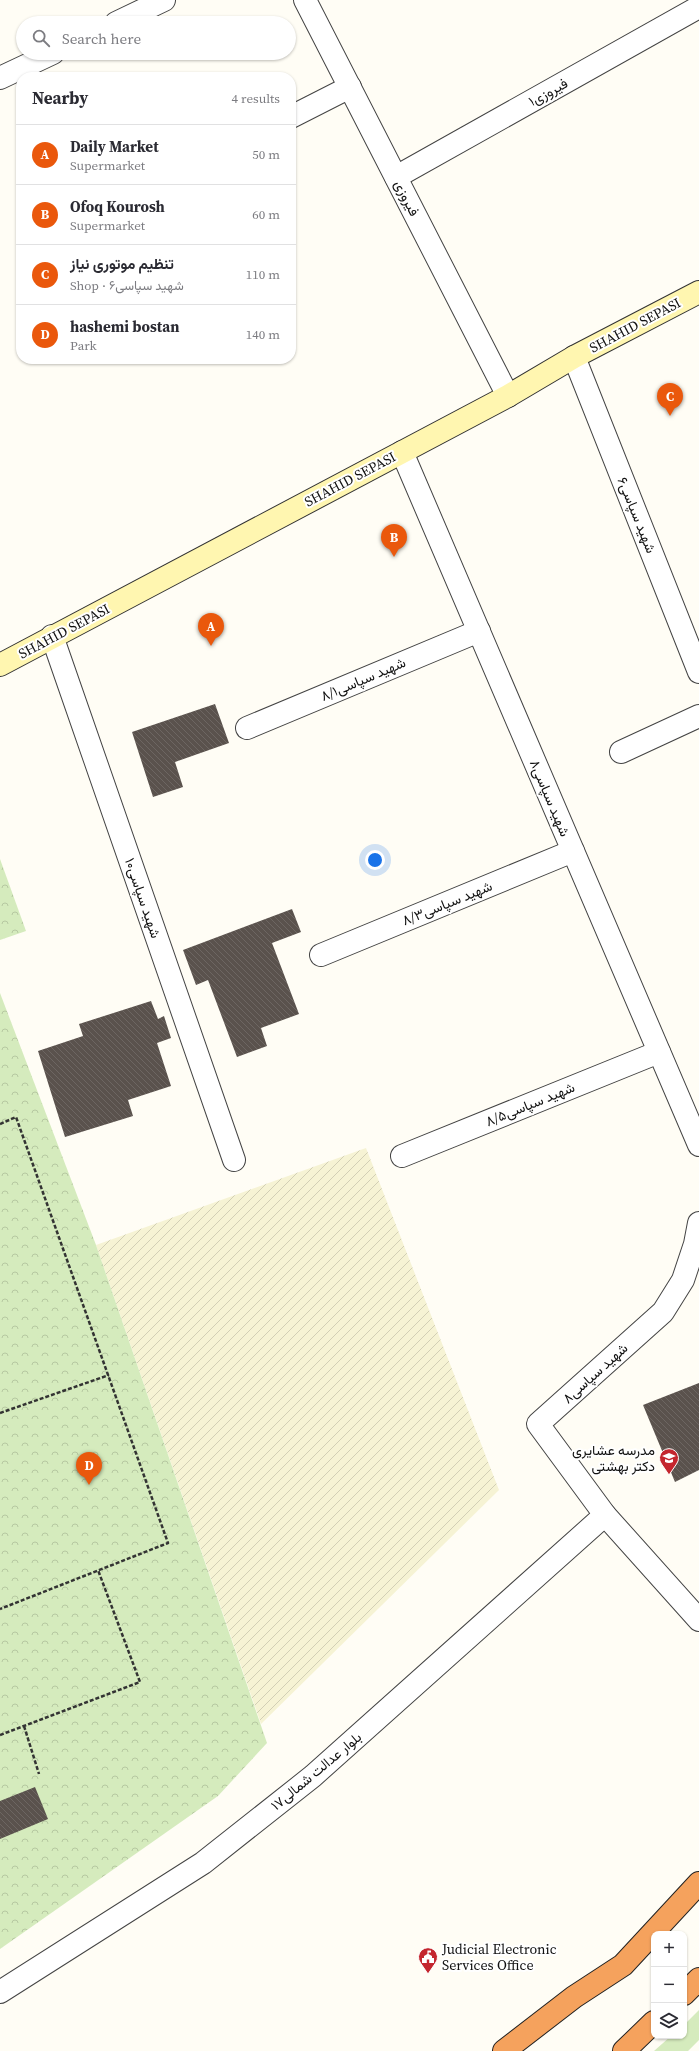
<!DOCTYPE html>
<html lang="en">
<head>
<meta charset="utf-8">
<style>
	:root { --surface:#fff; --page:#f7f7f7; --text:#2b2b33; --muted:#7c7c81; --line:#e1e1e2; --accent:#ea580c }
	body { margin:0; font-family:"Source Serif 4",Vazirmatn,serif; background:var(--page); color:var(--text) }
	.controls { position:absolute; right:12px; bottom:12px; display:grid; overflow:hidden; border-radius:8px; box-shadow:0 1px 3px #0004 }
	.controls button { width:36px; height:36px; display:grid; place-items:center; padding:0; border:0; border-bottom:1px solid var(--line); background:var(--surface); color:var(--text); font:20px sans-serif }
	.you { position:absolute; left:375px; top:860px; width:14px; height:14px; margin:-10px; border:3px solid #fff; border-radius:50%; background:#1a73e8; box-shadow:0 0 0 6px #1a73e833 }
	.badge { display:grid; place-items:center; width:26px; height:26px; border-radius:50%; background:var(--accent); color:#fff; font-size:13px; font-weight:700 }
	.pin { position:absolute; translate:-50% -33px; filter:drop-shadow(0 1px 2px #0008) }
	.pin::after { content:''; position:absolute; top:21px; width:14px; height:12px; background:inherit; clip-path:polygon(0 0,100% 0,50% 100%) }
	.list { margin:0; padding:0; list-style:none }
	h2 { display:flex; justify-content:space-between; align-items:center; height:52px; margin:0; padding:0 16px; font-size:17px }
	h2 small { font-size:13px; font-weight:400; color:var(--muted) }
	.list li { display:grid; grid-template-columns:26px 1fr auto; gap:12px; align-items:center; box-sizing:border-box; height:60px; padding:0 16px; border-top:1px solid var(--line) }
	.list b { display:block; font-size:15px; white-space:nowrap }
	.list p { margin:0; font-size:13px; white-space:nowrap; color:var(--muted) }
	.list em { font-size:13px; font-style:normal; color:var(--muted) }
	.icon { flex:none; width:22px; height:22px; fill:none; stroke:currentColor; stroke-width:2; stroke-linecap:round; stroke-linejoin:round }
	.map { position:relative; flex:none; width:699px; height:2051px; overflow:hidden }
	.search { position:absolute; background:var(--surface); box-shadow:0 1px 3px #0004; left:16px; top:16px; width:280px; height:44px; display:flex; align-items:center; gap:10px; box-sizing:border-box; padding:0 14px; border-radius:22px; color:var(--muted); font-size:15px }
	.panel { position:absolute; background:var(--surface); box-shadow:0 1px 3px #0004; left:16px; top:72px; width:280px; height:292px; border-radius:16px }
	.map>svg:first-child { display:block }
	.farmland { fill:url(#farmland-furrows) }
	.grass { fill:#d5ebbd }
	.park { fill:url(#park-crowns) }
	.building { fill:url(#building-back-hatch) }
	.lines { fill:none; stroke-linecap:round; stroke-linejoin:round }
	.street-casing { stroke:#444; stroke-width:24 }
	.secondary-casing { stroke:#333; stroke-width:24 }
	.highway-casing { stroke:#222; stroke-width:24 }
	.path { stroke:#333; stroke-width:2.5; stroke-dasharray:4 2; stroke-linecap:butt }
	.street { stroke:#fff; stroke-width:22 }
	.secondary { stroke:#fff6b0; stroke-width:22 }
	.highway { stroke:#f5a25d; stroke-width:22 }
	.labels { text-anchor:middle; stroke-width:4; stroke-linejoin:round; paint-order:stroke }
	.street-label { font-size:14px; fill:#111; stroke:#fff }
	.poi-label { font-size:14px; fill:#111; stroke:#fff; text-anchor:end }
</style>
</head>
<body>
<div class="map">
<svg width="699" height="2051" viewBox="0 0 699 2051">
	<defs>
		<pattern id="farmland-furrows" width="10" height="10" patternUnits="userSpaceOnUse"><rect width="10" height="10" fill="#f6f3d4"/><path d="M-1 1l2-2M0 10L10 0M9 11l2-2" fill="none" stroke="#d2cfb5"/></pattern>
		<pattern id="park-crowns" width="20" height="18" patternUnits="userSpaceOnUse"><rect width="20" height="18" fill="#d5ebbd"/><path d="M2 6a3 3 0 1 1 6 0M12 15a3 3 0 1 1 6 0" fill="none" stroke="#b6c8a1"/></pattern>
		<pattern id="building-back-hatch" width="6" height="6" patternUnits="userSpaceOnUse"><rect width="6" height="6" fill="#5a524d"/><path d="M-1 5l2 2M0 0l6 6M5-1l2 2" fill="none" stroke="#6d6662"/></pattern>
	</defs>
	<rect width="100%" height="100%" fill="#fffdf5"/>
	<polygon class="farmland" points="366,1148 499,1490 261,1724 96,1245"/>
	<polygon class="grass" points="699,2010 699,2040 688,2051 654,2051 671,2036 684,2036 684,2025"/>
	<g class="park">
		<polygon points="0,859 26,931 0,940"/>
		<polygon points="0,993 96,1245 267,1743 218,1796 0,1949"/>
	</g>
	<g class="building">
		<polygon points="215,704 229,743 175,762 183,787 153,797 132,732"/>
		<polygon points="292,909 301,932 272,943 299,1014 261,1028 267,1046 237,1057 208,980 196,985 183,950"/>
		<polygon points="151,1001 158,1019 164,1016 171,1038 157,1043 171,1086 128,1100 133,1116 65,1137 38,1051 83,1036 79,1024"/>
		<polygon points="699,1383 699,1470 675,1482 643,1405"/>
		<polygon points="35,1787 48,1819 0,1839 0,1801"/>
	</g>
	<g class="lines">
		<g class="street-casing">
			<g id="street">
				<polyline points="305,0 508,396"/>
				<polyline points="116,23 164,0"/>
				<polyline points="0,78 53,53"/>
				<polyline points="291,117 350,87"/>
				<polyline points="396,177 699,7"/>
				<polyline points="574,357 699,672"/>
				<polyline points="402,452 699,1145"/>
				<polyline points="52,636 234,1160"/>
				<polyline points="247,728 479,631"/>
				<polyline points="621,752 699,716"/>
				<polyline points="321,955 573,851"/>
				<polyline points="402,1156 659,1052"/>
				<polyline points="699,1223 695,1244 683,1280 663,1312 538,1424 605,1515 699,1620"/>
				<polyline points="0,1992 203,1863 313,1776 605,1515"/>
			</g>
		</g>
		<g class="secondary-casing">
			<polyline id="secondary" points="0,665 508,396 574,357 699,292"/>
		</g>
		<g class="highway-casing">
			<g id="highway">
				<polyline points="684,1994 699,1979"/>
				<polyline points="504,2051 574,1997 623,1965 699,1883"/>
				<polyline points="624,2051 654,2022"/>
			</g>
		</g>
		<g class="path">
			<polyline points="0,1124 16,1117 168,1543 0,1609"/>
			<polyline points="0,1413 109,1375"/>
			<polyline points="24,1726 39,1774"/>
			<polyline points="0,1735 140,1682 98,1570"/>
		</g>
		<use href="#street" class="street"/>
		<use href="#secondary" class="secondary"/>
		<use href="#highway" class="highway"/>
	</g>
	<defs>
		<g id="school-pin" transform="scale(1)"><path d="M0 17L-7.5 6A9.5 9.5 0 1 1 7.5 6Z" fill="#c4262e" stroke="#fff"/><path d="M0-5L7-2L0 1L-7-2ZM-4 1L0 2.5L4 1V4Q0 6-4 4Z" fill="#fff"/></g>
		<g id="civic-pin" transform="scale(1)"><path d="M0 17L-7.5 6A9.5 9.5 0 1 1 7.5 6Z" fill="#c4262e" stroke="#fff"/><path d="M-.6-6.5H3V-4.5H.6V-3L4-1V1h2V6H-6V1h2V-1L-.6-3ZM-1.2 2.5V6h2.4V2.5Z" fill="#fff"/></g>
	</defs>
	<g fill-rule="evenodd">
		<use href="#school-pin" x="669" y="1458"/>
		<use href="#civic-pin" x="428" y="1957"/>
	</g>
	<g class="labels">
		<g class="street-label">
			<text transform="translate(548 92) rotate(-29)" y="5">فیروزی۱</text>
			<text transform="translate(407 198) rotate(63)" y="5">فیروزی</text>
			<text transform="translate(635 325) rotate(-28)" y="5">SHAHID SEPASI</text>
			<text transform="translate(350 479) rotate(-28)" y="5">SHAHID SEPASI</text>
			<text transform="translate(637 515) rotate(68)" y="5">شهید سپاسی۶</text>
			<text transform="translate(64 631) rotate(-28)" y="5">SHAHID SEPASI</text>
			<text transform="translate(363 679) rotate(-23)" y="5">شهید سپاسی۸/۱</text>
			<text transform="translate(550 798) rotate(67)" y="5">شهید سپاسی۸</text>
			<text transform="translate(143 898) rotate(71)" y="5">شهید سپاسی۱۰</text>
			<text transform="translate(447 903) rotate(-22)" y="5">شهید سپاسی۸/۳</text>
			<text transform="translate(530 1104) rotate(-22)" y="5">شهید سپاسی۸/۵</text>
			<text transform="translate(595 1373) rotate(-42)" y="5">شهید سپاسی۸</text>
			<text transform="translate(316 1771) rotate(-40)" y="5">بلوار عدالت شمالی۱۷</text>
		</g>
		<g class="poi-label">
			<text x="655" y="1455">مدرسه عشایری<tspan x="655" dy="16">دکتر بهشتی</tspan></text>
			<text x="442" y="1954" text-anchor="start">Judicial Electronic<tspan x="442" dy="16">Services Office</tspan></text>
		</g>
	</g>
</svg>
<div class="controls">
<button>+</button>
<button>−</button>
<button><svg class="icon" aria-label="layers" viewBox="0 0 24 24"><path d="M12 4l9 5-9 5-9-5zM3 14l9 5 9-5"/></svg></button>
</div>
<div class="you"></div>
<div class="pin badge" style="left:211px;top:646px">A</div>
<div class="pin badge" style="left:394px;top:557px">B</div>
<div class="pin badge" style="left:670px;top:416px">C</div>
<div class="pin badge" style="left:89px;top:1485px">D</div>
<div class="search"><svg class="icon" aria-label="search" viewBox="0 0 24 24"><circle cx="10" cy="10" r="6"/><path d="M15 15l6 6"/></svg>Search here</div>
<section class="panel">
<h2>Nearby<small>4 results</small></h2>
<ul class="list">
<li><span class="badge">A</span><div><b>Daily Market</b><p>Supermarket</p></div><em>50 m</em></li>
<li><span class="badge">B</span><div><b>Ofoq Kourosh</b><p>Supermarket</p></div><em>60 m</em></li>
<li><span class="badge">C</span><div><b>تنظیم موتوری نیاز</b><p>Shop · شهید سپاسی۶</p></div><em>110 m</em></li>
<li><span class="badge">D</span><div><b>hashemi bostan</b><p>Park</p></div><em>140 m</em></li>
</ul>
</section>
</div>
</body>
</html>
